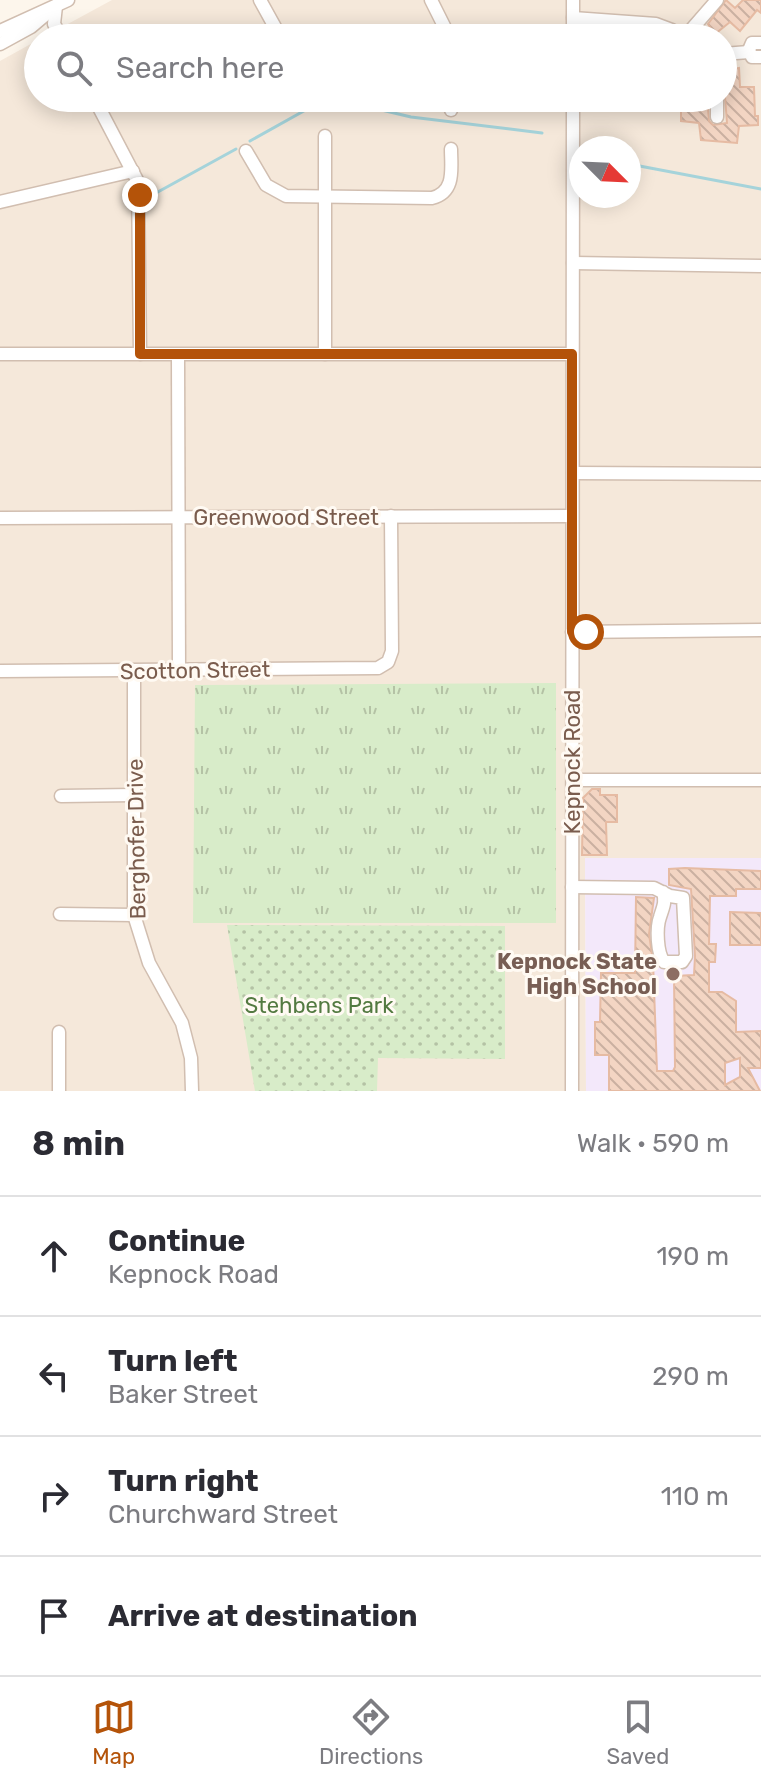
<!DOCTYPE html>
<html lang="en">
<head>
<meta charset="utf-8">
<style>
	:root { --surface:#fff; --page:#f2f2f3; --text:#2b2b33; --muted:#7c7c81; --line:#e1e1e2; --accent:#b45309 }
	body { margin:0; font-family:Rubik,sans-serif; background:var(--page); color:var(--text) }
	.compass { position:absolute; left:569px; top:136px; width:72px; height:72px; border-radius:50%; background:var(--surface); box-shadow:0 4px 20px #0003; rotate:114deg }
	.stop { position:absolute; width:24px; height:24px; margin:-18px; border:6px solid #b45309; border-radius:50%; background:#fff }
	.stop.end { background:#b45309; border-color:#fff; box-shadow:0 2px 8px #0008 }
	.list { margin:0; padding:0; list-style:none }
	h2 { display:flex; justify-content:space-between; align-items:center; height:104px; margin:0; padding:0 32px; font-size:34px }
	h2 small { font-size:26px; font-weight:400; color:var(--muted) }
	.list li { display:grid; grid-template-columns:52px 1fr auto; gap:24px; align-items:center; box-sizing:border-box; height:120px; padding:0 32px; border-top:2px solid var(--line) }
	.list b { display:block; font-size:30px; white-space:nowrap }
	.list p { margin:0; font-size:26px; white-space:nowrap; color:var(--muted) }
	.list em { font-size:26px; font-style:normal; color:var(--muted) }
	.icon { flex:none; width:44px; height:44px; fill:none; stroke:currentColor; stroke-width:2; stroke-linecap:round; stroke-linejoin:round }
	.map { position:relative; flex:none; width:761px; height:1091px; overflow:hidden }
	.search { position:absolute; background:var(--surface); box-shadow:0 4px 20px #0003; left:24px; right:24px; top:24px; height:88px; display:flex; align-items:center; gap:20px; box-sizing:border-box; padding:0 28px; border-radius:44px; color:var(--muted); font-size:30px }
	.sheet { height:584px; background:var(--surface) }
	nav { display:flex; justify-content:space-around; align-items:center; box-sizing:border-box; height:112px; border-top:2px solid var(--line); background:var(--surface); font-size:22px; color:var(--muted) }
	nav a { display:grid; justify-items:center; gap:4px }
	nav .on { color:var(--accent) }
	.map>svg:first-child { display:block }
	.residential { fill:#f5e8da; fill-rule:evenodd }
	.education { fill:#f3e8fa }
	.grass { fill:url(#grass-tufts) }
	.park { fill:url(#park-dots) }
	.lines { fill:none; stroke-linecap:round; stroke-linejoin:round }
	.stream { stroke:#a5d3da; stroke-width:3 }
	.building { fill:url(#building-back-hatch); stroke:#e6bba3; stroke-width:2; fill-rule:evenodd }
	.minor-casing { stroke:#d1beb0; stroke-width:15 }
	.minor { stroke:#fff; stroke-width:12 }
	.route { stroke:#b45309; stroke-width:10 }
	.education-dot { fill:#8d6e63; stroke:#fffaf3; stroke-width:3 }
	.labels { text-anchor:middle; stroke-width:6; stroke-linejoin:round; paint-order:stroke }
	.street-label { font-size:22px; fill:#7a5c4d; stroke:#fffaf3 }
	.education-label { font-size:22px; font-weight:bold; fill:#785e54; stroke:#fffaf3; text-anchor:end }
	.park-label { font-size:22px; fill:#537a41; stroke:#fffaf3 }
</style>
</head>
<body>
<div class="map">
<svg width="761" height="1091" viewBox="0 0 761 1091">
	<defs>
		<pattern id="grass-tufts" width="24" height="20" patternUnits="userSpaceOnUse" patternTransform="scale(2)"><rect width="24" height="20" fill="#d8ecc9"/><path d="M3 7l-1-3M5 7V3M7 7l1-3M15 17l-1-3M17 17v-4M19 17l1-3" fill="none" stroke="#b4c2a5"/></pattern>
		<pattern id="park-dots" width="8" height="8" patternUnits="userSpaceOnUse" patternTransform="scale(2)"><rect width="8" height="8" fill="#d8ecc9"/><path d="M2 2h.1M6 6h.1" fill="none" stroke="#b4c2a5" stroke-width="1.8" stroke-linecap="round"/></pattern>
		<pattern id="building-back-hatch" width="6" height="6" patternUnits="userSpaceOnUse" patternTransform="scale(2)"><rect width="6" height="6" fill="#f3d5c3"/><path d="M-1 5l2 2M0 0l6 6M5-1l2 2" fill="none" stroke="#cab0a1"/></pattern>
	</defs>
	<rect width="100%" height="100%" fill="#fdf6ec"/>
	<path class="residential" d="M112 0H761V858H585L586 1091H0V61L38 40V98H723V38H42ZM581 148H629V196H581Z"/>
	<polygon class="education" points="585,858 761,858 761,1091 586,1091"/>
	<polygon class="grass" points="556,683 556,923 193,923 195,685"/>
	<polygon class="park" points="227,925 505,926 505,1059 378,1058 377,1091 255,1091"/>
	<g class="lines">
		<g class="stream">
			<polyline points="331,98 411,117 542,133"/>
			<polyline points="250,141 327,98"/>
			<polyline points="629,164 761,189"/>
			<polyline points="156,193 236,149"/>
		</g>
	</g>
	<g class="building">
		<polygon points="726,0 735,8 743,0 761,0 761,13 757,10 740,31 730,22 715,34 708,24"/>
		<polygon points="739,68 740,87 754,87 755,116 758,116 758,125 739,126 737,143 701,140 699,123 681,121 681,98 696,98 698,109 708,109 709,121 713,125 727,123 723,71"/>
		<polygon points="592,789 600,789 600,795 617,795 617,822 606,822 607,855 582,855 583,798"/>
		<path d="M685 868 761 871V889H736V896H710L709 944H716L715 962H709V992H722L736 1001V1032L761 1031V1068H748L760 1091H609V1055H595V1022H600L601 973H635L636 897 654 898 649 934 653 961 657 1071H673L675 1067 674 976 694 975 695 956 691 889 669 885V869ZM740 1058V1077L725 1085V1063Z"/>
		<polygon points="730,912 761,913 761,945 730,945"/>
	</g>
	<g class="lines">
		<g class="minor-casing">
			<g id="minor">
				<polyline points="260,0 281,38"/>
				<polyline points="431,0 450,38"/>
				<polyline points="56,6 54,24 62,38"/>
				<polyline points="573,18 656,24 672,30 683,38"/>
				<polyline points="0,31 68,0"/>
				<polyline points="573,38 573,0"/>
				<polyline points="684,38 717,0"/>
				<polyline points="761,43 752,43 749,50 752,57 761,57"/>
				<polyline points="0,44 31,27 44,16"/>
				<polyline points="723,54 749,52"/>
				<polyline points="94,98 138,182 140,354"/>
				<polyline points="717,98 717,117"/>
				<polyline points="451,110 451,98"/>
				<path d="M246 151 266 185 286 196 432 198C456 192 451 168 451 149"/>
				<polyline points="0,202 133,171"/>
				<polyline points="573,263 761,266"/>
				<polyline points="0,354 572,354"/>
				<polyline points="325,354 325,136"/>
				<polyline points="178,355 179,669"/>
				<polyline points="573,473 761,474"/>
				<polyline points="0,518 572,516"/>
				<polyline points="572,632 761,630"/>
				<polyline points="0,671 378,668 388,662 392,651 391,516"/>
				<polyline points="134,671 134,915 149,963 182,1023 191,1058 192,1091"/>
				<polyline points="573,780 761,780"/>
				<polyline points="61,796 134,795"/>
				<path d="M572 887 654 888 670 896 683 898 686 956 682 962H664C657 953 656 928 660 917 663 907 666 903 663 892"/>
				<polyline points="60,914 134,915"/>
				<polyline points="59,1091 59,1032"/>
				<polyline points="572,1091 573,98"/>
			</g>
		</g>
		<use href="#minor" class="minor"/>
	</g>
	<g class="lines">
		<polyline class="route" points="140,195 140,354 572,354 572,632 586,632"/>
	</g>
	<circle class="education-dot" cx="673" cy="974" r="8"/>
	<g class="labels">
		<g class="street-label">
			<text x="286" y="525">Greenwood Street</text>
			<text transform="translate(195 670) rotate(-1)" y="8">Scotton Street</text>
			<text transform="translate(572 762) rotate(-90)" y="8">Kepnock Road</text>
			<text transform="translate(136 839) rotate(-91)" y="8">Berghofer Drive</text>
		</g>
		<g class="education-label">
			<text x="657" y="969">Kepnock State<tspan x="657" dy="25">High School</tspan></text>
		</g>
		<g class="park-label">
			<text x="319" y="1013">Stehbens Park</text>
		</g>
	</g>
</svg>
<svg class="compass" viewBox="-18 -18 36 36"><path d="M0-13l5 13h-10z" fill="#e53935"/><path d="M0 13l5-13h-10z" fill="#7c7c81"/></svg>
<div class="stop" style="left:586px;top:632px"></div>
<div class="stop end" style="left:140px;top:195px"></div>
<div class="search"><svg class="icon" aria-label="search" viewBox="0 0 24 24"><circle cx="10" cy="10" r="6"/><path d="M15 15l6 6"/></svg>Search here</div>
</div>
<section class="sheet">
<h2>8 min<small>Walk · 590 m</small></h2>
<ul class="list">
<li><svg class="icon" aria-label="ahead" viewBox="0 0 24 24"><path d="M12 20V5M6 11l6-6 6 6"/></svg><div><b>Continue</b><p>Kepnock Road</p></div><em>190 m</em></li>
<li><svg class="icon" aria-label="left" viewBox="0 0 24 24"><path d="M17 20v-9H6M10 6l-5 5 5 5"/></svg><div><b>Turn left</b><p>Baker Street</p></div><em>290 m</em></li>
<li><svg class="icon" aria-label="right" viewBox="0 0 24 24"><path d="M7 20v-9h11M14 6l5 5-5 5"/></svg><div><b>Turn right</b><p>Churchward Street</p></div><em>110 m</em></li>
<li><svg class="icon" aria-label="arrive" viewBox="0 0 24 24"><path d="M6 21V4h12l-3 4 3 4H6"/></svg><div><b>Arrive at destination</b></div></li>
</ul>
</section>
<nav>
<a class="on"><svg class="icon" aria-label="map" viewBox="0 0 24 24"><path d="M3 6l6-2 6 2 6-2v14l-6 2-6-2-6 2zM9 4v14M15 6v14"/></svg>Map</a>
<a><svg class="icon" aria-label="directions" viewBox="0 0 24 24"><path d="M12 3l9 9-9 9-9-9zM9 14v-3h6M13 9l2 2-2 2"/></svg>Directions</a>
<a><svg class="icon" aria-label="saved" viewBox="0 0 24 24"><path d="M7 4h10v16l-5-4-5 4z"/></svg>Saved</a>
</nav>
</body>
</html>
